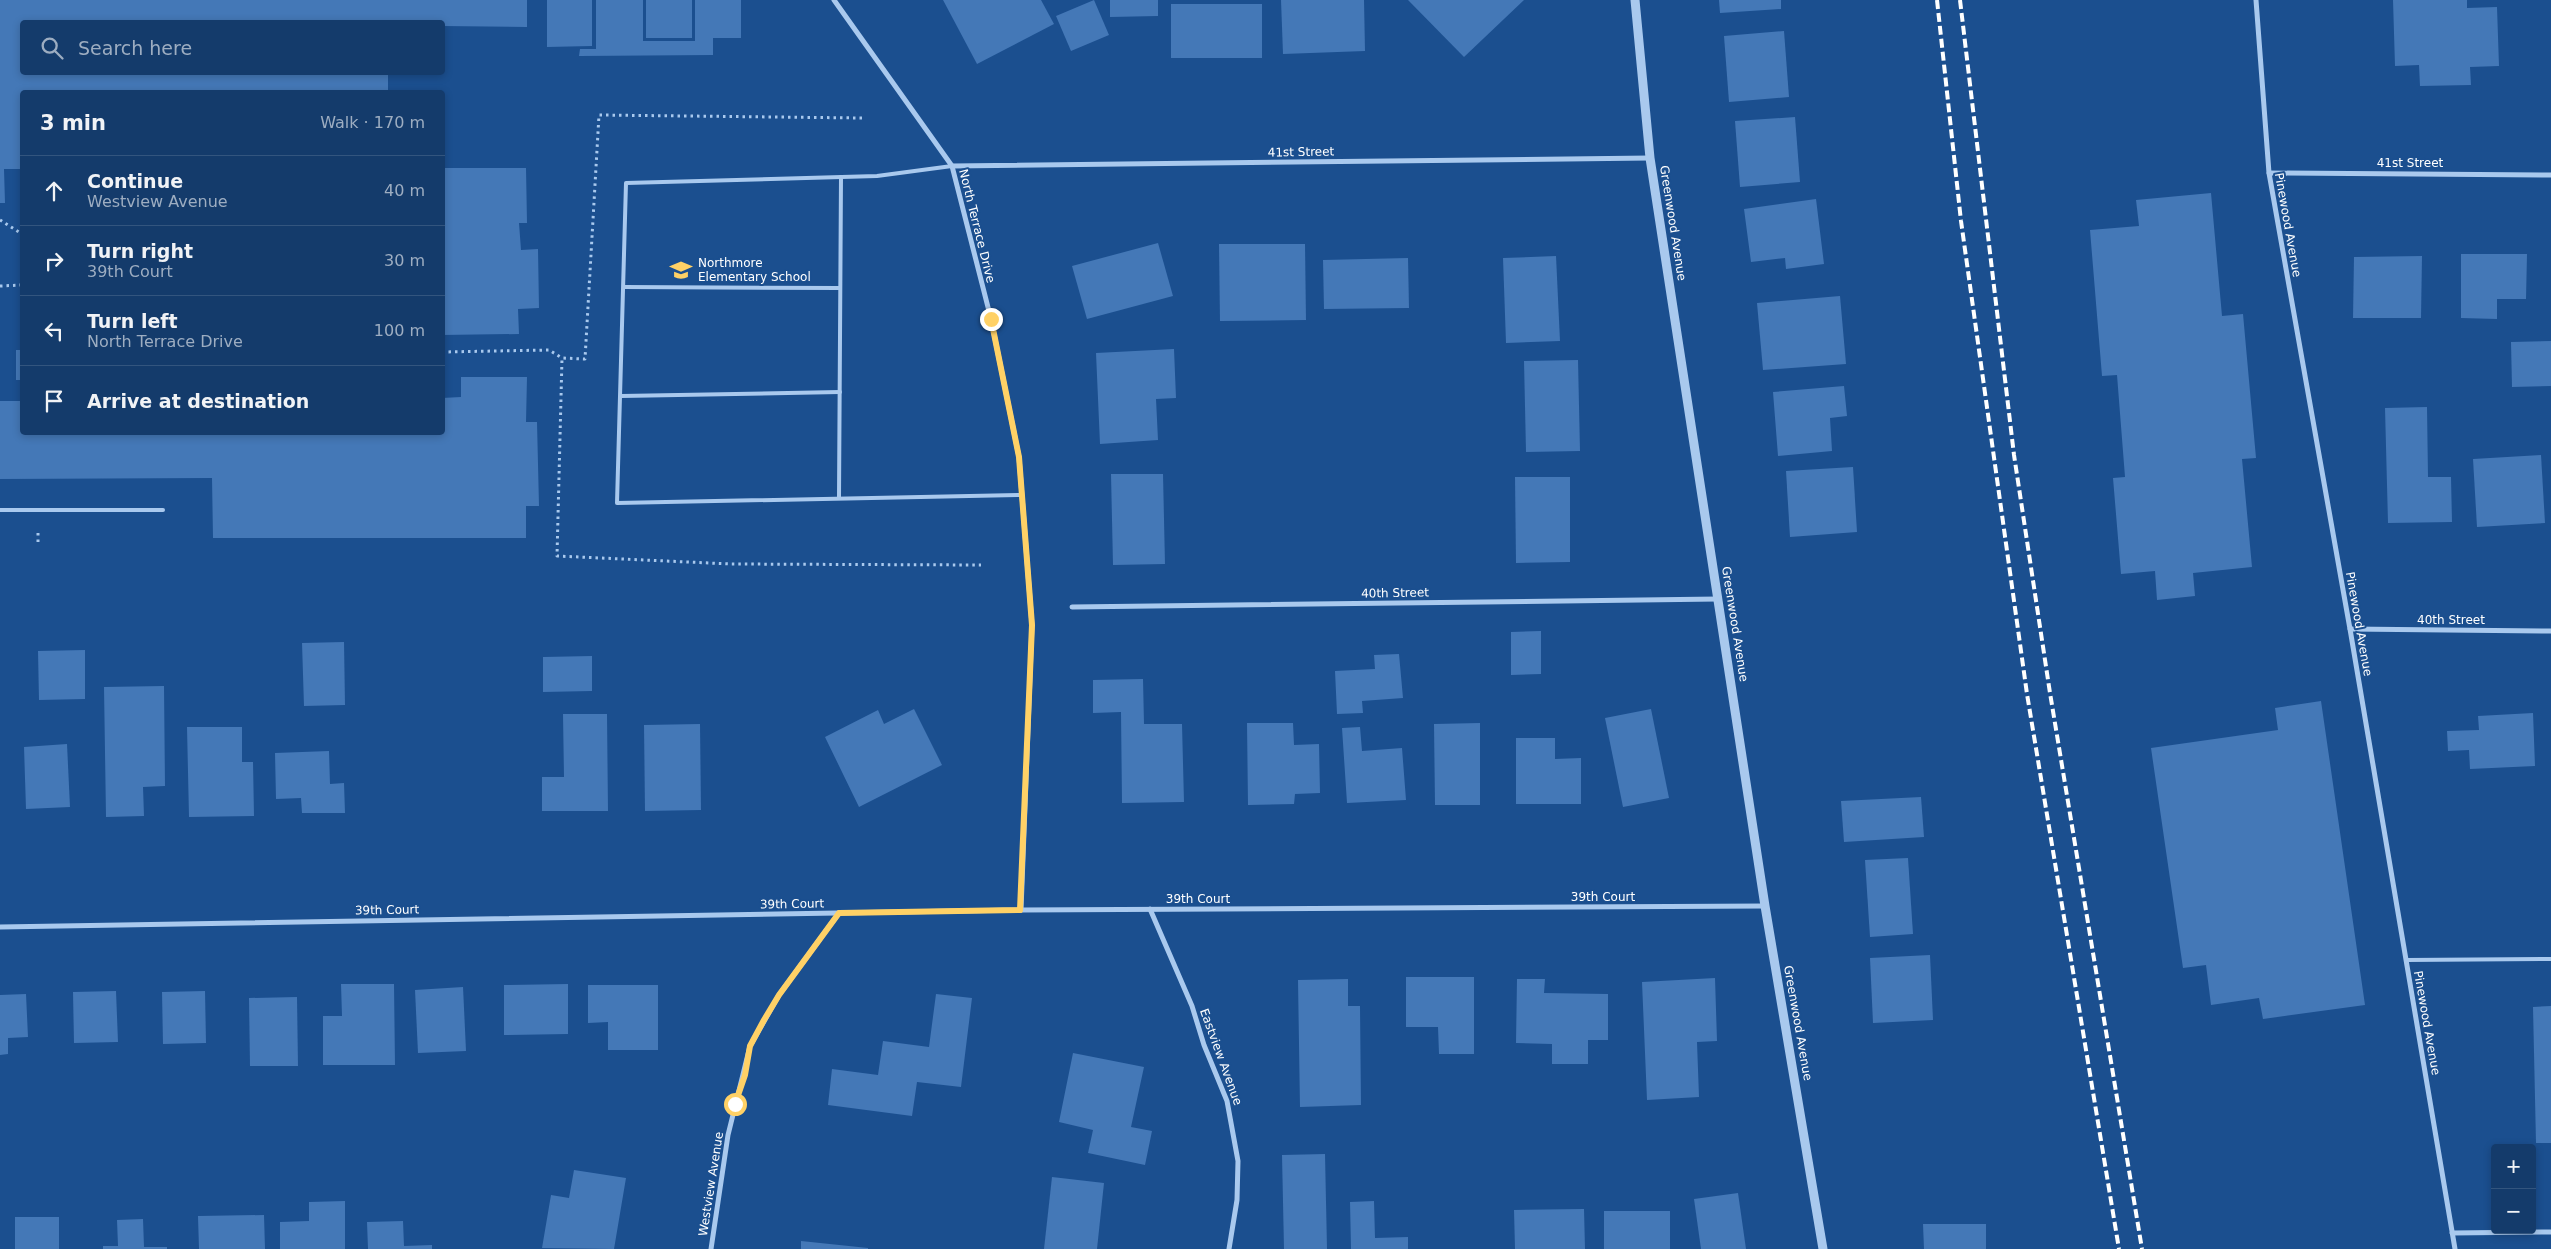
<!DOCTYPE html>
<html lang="en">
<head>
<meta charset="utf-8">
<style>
	:root { --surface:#143b6b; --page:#214673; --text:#f1f3f6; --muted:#9dadc1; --line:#33557e }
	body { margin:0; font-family:"DejaVu Sans",sans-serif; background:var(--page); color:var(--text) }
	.controls { position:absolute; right:15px; bottom:15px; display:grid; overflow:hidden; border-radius:5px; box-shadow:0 2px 8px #0003 }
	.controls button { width:45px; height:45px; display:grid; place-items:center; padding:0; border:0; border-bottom:1px solid var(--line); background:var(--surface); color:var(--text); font:25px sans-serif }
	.stop { position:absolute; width:15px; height:15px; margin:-11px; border:4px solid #ffd166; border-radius:50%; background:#fff }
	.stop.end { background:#ffd166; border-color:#fff; box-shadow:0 1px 5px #0008 }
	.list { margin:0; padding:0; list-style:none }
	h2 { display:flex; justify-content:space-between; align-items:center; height:65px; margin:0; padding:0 20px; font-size:21px }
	h2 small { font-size:16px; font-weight:400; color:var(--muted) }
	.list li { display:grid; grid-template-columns:32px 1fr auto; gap:15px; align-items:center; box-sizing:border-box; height:70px; padding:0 20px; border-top:1px solid var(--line) }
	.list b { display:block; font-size:19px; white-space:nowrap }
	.list p { margin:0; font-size:16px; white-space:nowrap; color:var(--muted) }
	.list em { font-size:16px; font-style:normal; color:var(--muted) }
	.icon { flex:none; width:28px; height:28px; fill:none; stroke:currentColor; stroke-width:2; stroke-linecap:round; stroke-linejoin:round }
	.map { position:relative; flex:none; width:2551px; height:1249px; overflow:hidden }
	.search { position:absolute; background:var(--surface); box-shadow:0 2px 8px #0003; left:20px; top:20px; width:425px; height:55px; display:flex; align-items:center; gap:12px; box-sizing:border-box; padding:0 18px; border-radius:5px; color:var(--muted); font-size:19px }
	.panel { position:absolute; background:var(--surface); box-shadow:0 2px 8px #0003; left:20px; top:90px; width:425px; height:345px; border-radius:5px }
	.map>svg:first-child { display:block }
	.building { fill:#4478b7 }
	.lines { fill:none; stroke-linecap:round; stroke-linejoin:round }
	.path { stroke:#a9c9ee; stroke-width:3; stroke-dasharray:2.5 4; stroke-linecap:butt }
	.service { stroke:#a9c9ee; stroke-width:4 }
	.minor { stroke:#a9c9ee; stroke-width:5 }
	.tertiary { stroke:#a9c9ee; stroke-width:9 }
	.rail { stroke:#fff; stroke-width:4; stroke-dasharray:9 4; stroke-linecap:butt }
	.route { stroke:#ffd166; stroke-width:6 }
	.labels { text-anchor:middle; stroke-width:4; stroke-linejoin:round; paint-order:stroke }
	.street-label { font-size:12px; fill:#fff; stroke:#1b4f8f }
	.poi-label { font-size:12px; fill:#fff; stroke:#1b4f8f; text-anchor:start }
</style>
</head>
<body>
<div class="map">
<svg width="2551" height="1249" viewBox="0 0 2551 1249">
	<rect width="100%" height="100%" fill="#1b4f8f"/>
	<g class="building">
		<polygon points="0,0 527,0 527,27 442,26 442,22 22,22 22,72 388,72 388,92 22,92 22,169 4,169 5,203 0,203"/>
		<polygon points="547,0 592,0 592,46 547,47"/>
		<polygon points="596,0 643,0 643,41 695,41 695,0 741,0 741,38 713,38 713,55 579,56 580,49 596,49"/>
		<rect x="646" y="0" width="46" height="38"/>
		<polygon points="943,0 1041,0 1054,24 977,64"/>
		<polygon points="1094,0 1109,35 1071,51 1056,16"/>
		<polygon points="1110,0 1158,0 1158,16 1110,17"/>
		<polygon points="1281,0 1364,0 1365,51 1283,54"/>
		<polygon points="1408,0 1524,0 1464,57"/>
		<polygon points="1719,0 1781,0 1781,9 1720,13"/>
		<polygon points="2393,0 2467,0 2467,8 2497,7 2499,66 2470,67 2471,85 2420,86 2419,65 2395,66"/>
		<rect x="1171" y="4" width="91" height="54"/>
		<polygon points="1784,31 1789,97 1729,102 1724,36"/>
		<polygon points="1795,117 1800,182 1740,187 1735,121"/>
		<polygon points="442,168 526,168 527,223 519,223 521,250 538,249 539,308 518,309 519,334 442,335"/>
		<polygon points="2211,193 2222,316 2243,314 2256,458 2242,459 2252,567 2193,573 2195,596 2157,600 2155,571 2121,574 2113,478 2125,477 2117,375 2102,376 2090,230 2139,226 2136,200"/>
		<polygon points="1816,199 1824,264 1786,269 1785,258 1751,262 1744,209"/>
		<polygon points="1158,243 1173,296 1087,319 1072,266"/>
		<polygon points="1219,244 1305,244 1306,320 1220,321"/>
		<polygon points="2461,254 2527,254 2526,299 2497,299 2497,319 2461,318"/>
		<polygon points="1556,256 1560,341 1506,343 1503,258"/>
		<polygon points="2422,256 2421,318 2353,318 2354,257"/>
		<polygon points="1408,258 1409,308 1324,309 1323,260"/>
		<polygon points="1840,296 1846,364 1763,370 1757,303"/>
		<polygon points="2551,341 2551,386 2512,387 2511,342"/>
		<polygon points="1174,349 1176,398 1156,399 1158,440 1100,444 1096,353"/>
		<rect x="16" y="350" width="6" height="30"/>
		<polygon points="1578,360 1580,451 1526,452 1524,361"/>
		<polygon points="461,377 527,377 526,422 537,422 539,506 526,506 526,538 213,538 212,478 0,479 0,401 22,401 22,432 442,432 442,398 461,397"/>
		<polygon points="1844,386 1847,416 1830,418 1832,451 1778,456 1773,392"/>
		<polygon points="2427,407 2428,477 2451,477 2452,522 2388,523 2385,408"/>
		<polygon points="2541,455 2545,523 2477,527 2473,459"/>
		<polygon points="1853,467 1857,532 1790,537 1786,471"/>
		<polygon points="1111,474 1163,474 1165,564 1113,565"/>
		<polygon points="1515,477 1570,477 1570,562 1516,563"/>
		<polygon points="1541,631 1541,674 1511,675 1511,632"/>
		<polygon points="344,642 345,705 304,706 302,643"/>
		<polygon points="85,650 85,699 39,700 38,651"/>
		<polygon points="1399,654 1403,698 1362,701 1363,713 1337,714 1335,671 1375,669 1374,655"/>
		<polygon points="592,656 592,691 543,692 543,657"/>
		<polygon points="1143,679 1144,724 1182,724 1184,802 1122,803 1121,712 1093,713 1093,680"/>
		<polygon points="164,686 165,786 143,787 144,816 106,817 104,687"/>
		<polygon points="2321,701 2365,1005 2263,1019 2259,998 2211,1005 2206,965 2183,968 2151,748 2278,730 2275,708"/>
		<polygon points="914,709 942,765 859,807 825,737 878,710 884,724"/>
		<polygon points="1651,709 1669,798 1623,807 1605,718"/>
		<polygon points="2533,713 2535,766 2470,769 2469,750 2448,751 2447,731 2479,730 2478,716"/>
		<polygon points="563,714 607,714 608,811 542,811 542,777 564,777"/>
		<polygon points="1247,723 1293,723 1294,745 1319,744 1320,793 1295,794 1294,804 1248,805"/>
		<polygon points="1480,723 1480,805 1435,805 1434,724"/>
		<polygon points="700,724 701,810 645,811 644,725"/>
		<polygon points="187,727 242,727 242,762 253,762 254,816 189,817"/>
		<polygon points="1360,727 1362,751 1402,748 1406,800 1347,803 1342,728"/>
		<polygon points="1516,738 1555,738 1555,759 1581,758 1581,804 1516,804"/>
		<polygon points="67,744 70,807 26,809 24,747"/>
		<polygon points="329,751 330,784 344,783 345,813 302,813 301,798 276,799 275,753"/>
		<polygon points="1921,797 1924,837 1844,842 1841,801"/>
		<polygon points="1908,858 1913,934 1870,937 1865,860"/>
		<polygon points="1930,955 1933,1020 1873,1023 1870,958"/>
		<polygon points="1406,977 1474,977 1474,1054 1439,1054 1438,1027 1406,1027"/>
		<polygon points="1715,978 1717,1041 1697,1042 1699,1097 1647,1100 1642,982"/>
		<polygon points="1348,979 1348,1006 1360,1006 1361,1105 1300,1107 1298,980"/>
		<polygon points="1517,979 1545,979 1544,993 1608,994 1608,1040 1588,1040 1588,1064 1552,1064 1552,1044 1516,1043"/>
		<polygon points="341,984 394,984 395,1065 323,1065 323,1016 342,1016"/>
		<polygon points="568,984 568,1034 504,1035 504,985"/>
		<polygon points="588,985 658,985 658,1050 608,1050 608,1022 588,1023"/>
		<polygon points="463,987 466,1051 418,1053 415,990"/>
		<polygon points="116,991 118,1042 74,1043 73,992"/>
		<polygon points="205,991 206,1043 163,1044 162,992"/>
		<polygon points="26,994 28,1037 8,1038 8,1054 0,1055 0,995"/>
		<polygon points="936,994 972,998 961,1087 917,1082 912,1116 828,1105 832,1069 878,1075 883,1041 929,1047"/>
		<polygon points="297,997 298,1066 250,1066 249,998"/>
		<polygon points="2551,1006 2551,1143 2536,1143 2533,1007"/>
		<polygon points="1073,1053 1144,1067 1131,1127 1152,1131 1145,1165 1088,1153 1093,1130 1059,1122"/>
		<polygon points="1325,1154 1327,1249 1284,1249 1282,1155"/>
		<polygon points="574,1170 626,1178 614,1249 542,1248 551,1195 569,1198"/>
		<polygon points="1052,1177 1104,1183 1097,1249 1044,1249"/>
		<polygon points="1738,1193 1746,1249 1701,1249 1694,1199"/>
		<polygon points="345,1201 345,1249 280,1249 280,1222 309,1221 309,1202"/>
		<polygon points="1374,1201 1375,1238 1408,1237 1408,1249 1351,1249 1350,1202"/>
		<polygon points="1584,1209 1585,1249 1515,1249 1514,1210"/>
		<rect x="1604" y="1211" width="66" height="38"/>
		<polygon points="264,1215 265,1249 199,1249 198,1216"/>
		<rect x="15" y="1217" width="44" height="32"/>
		<polygon points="143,1219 144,1247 167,1247 167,1249 103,1249 103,1246 118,1246 117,1220"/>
		<polygon points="403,1221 404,1246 432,1245 432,1249 368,1249 367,1222"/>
		<polygon points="1923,1224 1986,1224 1986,1249 1924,1249"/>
		<polygon points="801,1241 868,1248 868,1249 801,1249"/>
	</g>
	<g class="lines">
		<g class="path">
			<polyline points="862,118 599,115 585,359 562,358 557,556 731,564 981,565"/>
			<polyline points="0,220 22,234"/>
			<polyline points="0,286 22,285"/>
			<polyline points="442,352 549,350 562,358"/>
			<polyline points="38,542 38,532"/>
		</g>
		<g class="service">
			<polyline points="952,166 877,176 626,183 617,503 1022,495"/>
			<polyline points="624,287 840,288"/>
			<polyline points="621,396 840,392"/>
			<polyline points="839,498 841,177"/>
			<polyline points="0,510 163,510"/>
			<polyline points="2406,960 2551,959"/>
		</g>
		<g class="minor">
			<polyline points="834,0 952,166 991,319 1019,457 1032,625 1021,910"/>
			<polyline points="2256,0 2269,173 2350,629 2455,1249"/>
			<polyline points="952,166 1650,158"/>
			<polyline points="2269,173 2551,175"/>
			<polyline points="1072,607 1718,599"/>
			<polyline points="2350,629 2551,631"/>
			<polyline points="1150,909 1192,1006 1204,1045 1227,1101 1238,1161 1237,1200 1229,1249"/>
			<polyline points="0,927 1021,910 1765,906"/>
			<polyline points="2452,1233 2551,1232"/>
			<polyline points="711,1249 728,1135 750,1046 779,995 839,913"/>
		</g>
		<polyline class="tertiary" points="1635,0 1650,158 1765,906 1823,1249"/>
		<g class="rail">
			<polyline points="1937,0 1961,221 2027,694 2119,1249"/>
			<polyline points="1960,0 2014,455 2050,693 2142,1249"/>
		</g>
	</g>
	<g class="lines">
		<polyline class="route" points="735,1104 745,1075 750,1046 764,1020 779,995 839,913 1020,910 1032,625 1019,457 991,319"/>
	</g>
	<defs>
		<g id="school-bare" transform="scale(1.725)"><path d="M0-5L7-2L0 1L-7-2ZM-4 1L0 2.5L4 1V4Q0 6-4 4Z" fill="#ffd166" stroke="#1b4f8f" stroke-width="2.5" paint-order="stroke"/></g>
	</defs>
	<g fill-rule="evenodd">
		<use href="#school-bare" x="681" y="270"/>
	</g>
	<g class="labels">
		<g class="street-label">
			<text transform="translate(1301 152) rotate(-1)" y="4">41st Street</text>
			<text x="2410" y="167">41st Street</text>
			<text transform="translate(1673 223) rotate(81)" y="4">Greenwood Avenue</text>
			<text transform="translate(2288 225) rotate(80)" y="4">Pinewood Avenue</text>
			<text transform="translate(977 226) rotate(76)" y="4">North Terrace Drive</text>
			<text transform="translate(1395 593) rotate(-1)" y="4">40th Street</text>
			<text x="2451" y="624">40th Street</text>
			<text transform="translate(1735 624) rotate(81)" y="4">Greenwood Avenue</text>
			<text transform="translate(2359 624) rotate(80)" y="4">Pinewood Avenue</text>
			<text x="1603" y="901">39th Court</text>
			<text x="1198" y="903">39th Court</text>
			<text transform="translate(792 904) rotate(-1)" y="4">39th Court</text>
			<text transform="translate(387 910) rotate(-1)" y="4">39th Court</text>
			<text transform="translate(1798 1023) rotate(80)" y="4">Greenwood Avenue</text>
			<text transform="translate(2427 1023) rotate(80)" y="4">Pinewood Avenue</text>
			<text transform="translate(1221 1057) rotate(70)" y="4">Eastview Avenue</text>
			<text transform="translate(711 1184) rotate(-81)" y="4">Westview Avenue</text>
		</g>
		<g class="poi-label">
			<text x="698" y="267">Northmore<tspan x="698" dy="14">Elementary School</tspan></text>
		</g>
	</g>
</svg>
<div class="controls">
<button>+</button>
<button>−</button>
</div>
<div class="stop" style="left:735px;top:1104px"></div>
<div class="stop end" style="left:991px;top:319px"></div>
<div class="search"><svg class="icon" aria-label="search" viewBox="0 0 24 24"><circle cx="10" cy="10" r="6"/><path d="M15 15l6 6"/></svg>Search here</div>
<section class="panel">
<h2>3 min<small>Walk · 170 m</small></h2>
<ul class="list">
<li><svg class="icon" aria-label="ahead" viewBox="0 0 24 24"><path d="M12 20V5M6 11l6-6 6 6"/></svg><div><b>Continue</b><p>Westview Avenue</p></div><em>40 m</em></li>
<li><svg class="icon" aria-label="right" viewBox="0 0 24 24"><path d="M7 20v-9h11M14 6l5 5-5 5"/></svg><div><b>Turn right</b><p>39th Court</p></div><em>30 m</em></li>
<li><svg class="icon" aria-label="left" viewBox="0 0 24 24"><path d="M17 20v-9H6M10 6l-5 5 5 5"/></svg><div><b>Turn left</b><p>North Terrace Drive</p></div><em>100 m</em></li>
<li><svg class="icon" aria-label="arrive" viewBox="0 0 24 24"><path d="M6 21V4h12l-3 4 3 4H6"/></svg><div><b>Arrive at destination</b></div></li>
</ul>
</section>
</div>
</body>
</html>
